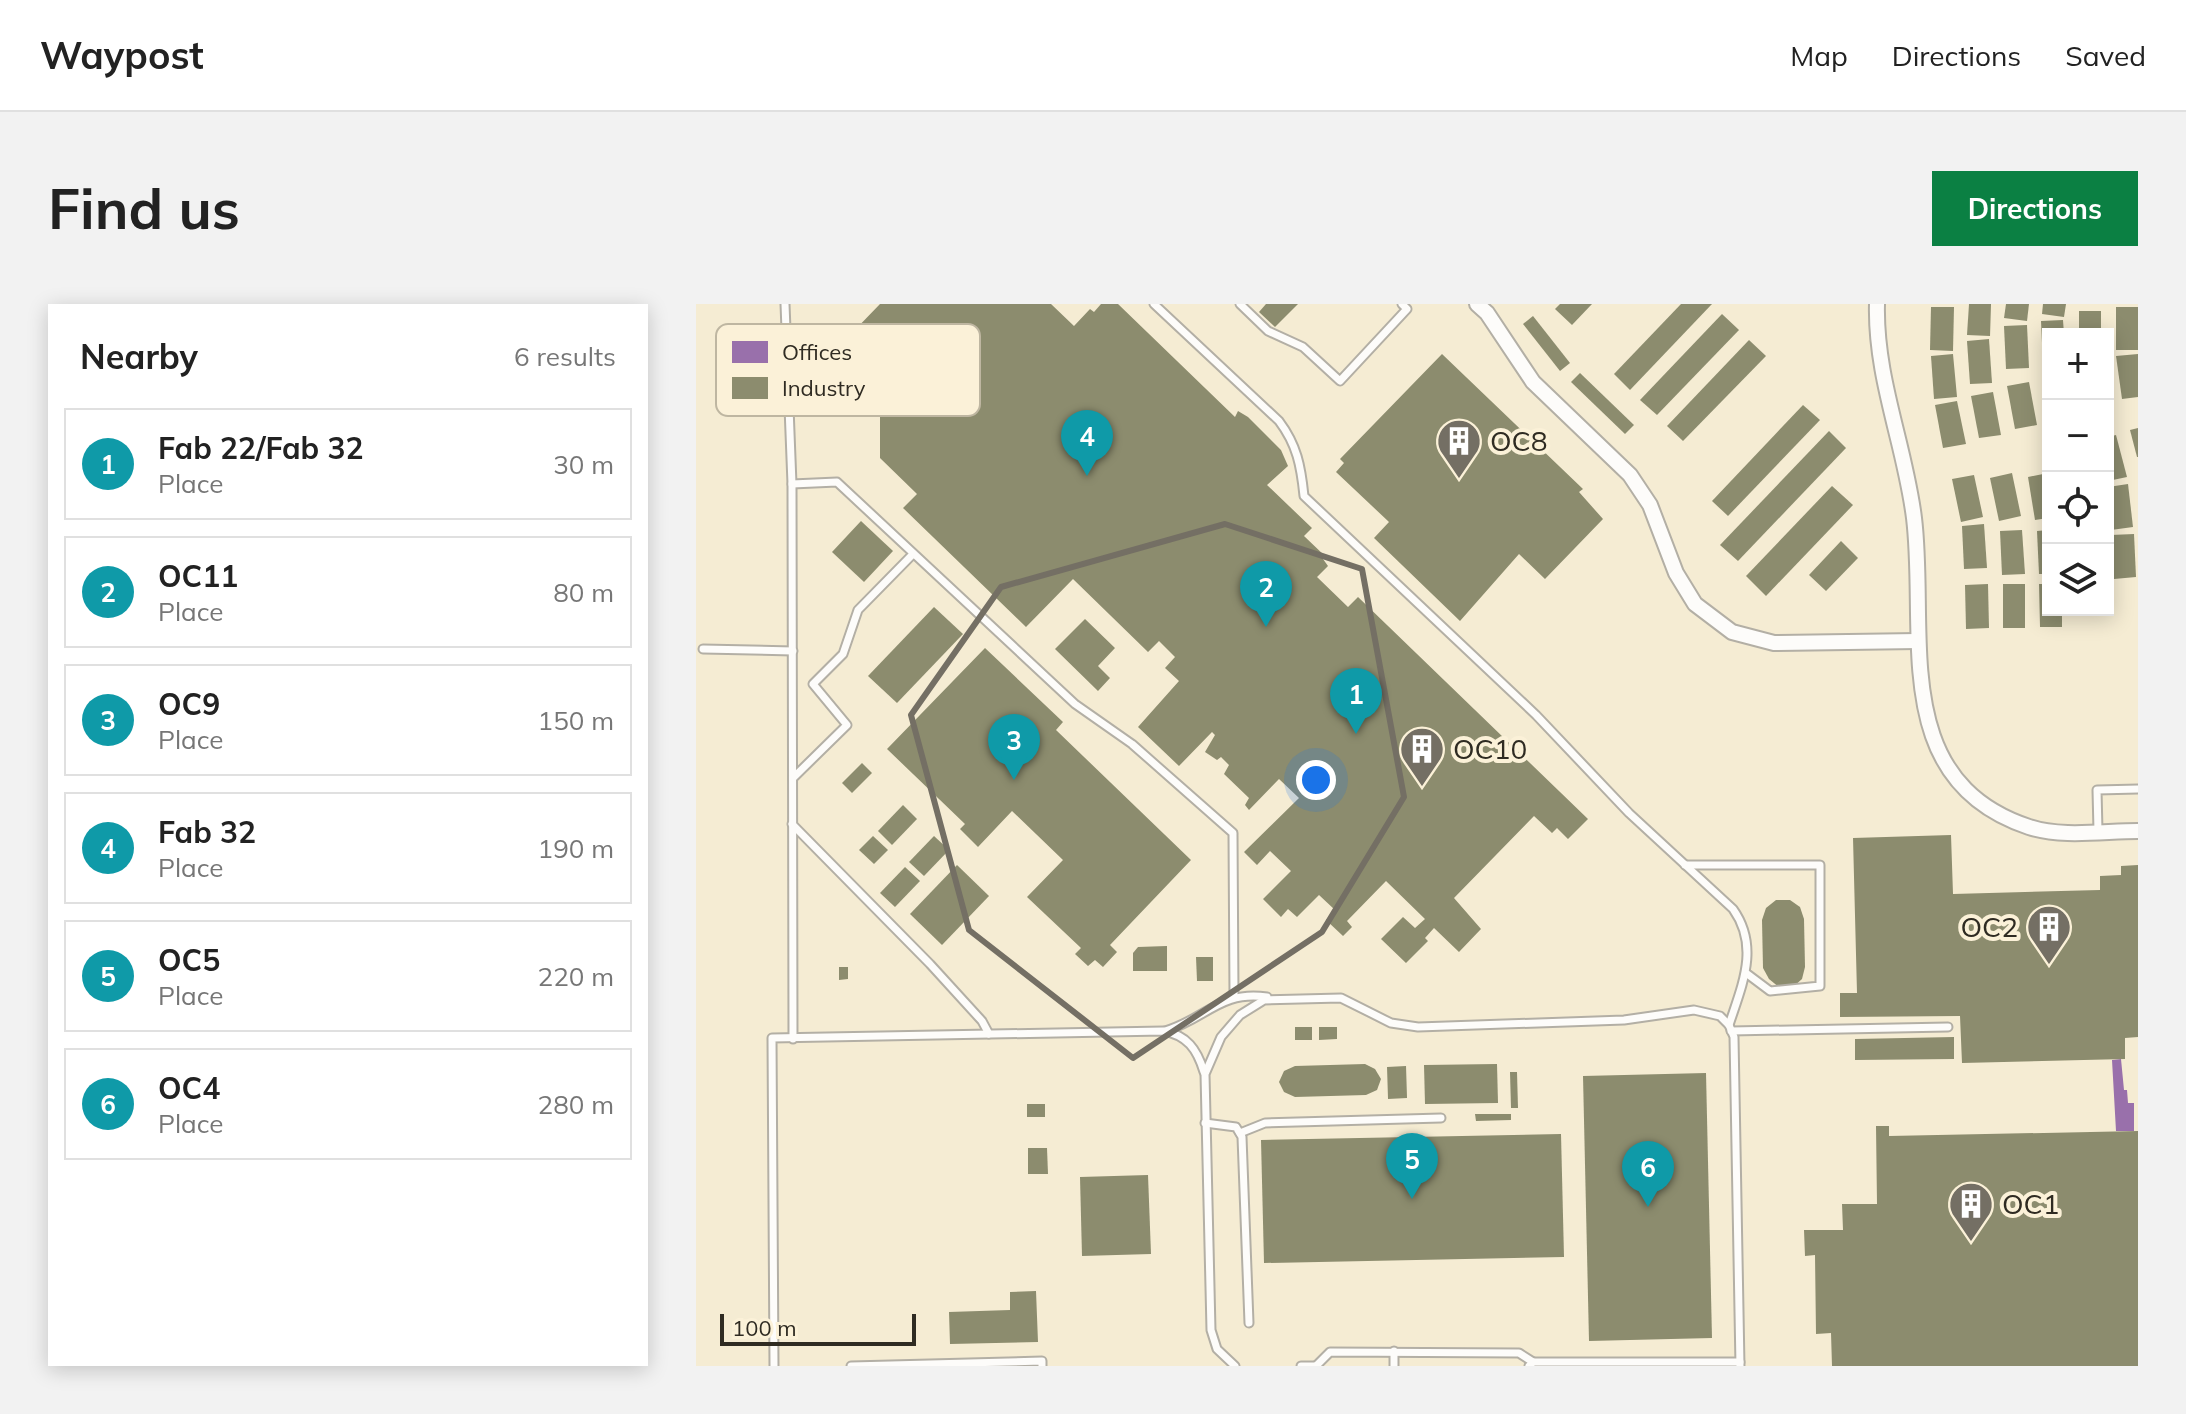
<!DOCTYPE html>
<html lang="en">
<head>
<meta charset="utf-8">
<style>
	:root { --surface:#fff; --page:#f2f2f2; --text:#222; --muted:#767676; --line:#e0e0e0; --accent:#0b8043 }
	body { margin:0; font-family:Mulish,sans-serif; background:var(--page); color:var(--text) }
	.controls { position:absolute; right:24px; top:24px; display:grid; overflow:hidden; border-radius:0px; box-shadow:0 4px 20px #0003 }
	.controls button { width:72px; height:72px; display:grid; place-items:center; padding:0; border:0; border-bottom:2px solid var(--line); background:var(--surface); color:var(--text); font:40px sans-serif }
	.scale { position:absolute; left:24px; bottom:20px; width:196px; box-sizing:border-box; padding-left:8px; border:4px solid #2f2b22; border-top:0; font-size:22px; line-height:28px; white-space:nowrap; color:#2f2b22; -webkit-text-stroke:6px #fbf1d8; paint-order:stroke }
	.you { position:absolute; left:620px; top:476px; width:28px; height:28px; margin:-20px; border:6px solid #fff; border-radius:50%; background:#1a73e8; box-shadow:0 0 0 12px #1a73e833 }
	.badge { display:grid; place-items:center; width:52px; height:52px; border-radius:50%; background:var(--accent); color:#fff; font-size:26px; font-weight:700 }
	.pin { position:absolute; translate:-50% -66px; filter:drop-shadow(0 2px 4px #0008) }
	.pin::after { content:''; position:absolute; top:42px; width:28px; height:24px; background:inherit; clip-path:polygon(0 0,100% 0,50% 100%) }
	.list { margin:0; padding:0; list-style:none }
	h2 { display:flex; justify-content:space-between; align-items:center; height:104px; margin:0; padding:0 32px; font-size:34px }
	h2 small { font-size:26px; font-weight:400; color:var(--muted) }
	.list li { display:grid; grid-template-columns:52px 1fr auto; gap:24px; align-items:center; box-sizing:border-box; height:112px; margin:0 16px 16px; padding:0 16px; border:2px solid var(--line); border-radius:0px }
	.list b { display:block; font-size:30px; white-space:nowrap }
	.list p { margin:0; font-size:26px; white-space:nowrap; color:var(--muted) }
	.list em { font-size:26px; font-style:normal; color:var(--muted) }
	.icon { flex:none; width:44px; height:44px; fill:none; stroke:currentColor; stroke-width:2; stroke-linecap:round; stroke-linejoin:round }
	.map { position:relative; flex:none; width:1442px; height:1062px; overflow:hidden; border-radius:0px }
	header { display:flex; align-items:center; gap:48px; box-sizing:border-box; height:112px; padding:0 40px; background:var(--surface); border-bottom:2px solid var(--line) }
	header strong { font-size:38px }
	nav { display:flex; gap:44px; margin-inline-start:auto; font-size:28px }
	.intro { display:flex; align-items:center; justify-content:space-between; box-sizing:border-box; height:192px; padding:0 48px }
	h1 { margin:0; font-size:56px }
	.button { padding:20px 36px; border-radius:0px; background:var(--accent); color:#fff; font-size:28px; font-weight:700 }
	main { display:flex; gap:48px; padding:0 48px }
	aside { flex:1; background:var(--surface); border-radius:0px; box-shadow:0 4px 20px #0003 }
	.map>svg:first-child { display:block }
	.built { fill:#f5ecd3; fill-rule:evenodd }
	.offices { fill:#9970ab }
	.industry { fill:#8c8c6e }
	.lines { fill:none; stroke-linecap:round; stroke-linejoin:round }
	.service-casing { stroke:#b3afa5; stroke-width:11 }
	.minor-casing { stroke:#b3afa5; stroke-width:18 }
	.service { stroke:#fdfcfa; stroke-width:7 }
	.minor { stroke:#fdfcfa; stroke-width:14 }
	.marked { fill:none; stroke:#746f64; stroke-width:6; stroke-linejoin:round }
	.labels { text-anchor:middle; stroke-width:8; stroke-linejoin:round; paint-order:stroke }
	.poi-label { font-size:28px; fill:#2f2b22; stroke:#fbf1d8; text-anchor:start }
	.key { fill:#fbf1d8; stroke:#beb6a1; stroke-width:2 }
	.key-label { font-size:22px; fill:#2f2b22 }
</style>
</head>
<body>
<header>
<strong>Waypost</strong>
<nav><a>Map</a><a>Directions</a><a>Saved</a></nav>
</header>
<div class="intro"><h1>Find us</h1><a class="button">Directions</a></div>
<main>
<aside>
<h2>Nearby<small>6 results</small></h2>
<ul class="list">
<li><span class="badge" style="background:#0f9aa8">1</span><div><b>Fab 22/Fab 32</b><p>Place</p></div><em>30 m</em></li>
<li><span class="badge" style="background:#0f9aa8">2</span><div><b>OC11</b><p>Place</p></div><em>80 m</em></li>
<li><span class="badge" style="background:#0f9aa8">3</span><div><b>OC9</b><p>Place</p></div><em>150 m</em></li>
<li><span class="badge" style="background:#0f9aa8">4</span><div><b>Fab 32</b><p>Place</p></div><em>190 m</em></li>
<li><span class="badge" style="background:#0f9aa8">5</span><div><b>OC5</b><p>Place</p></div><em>220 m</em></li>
<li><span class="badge" style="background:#0f9aa8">6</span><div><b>OC4</b><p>Place</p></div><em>280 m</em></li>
</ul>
</aside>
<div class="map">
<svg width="1442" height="1062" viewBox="0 0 1442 1062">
	<rect width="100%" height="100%" fill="#f3eee0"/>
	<path class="built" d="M0 0H1442V1062H0ZM1352 30H1412V306H1352Z"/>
	<polygon class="offices" points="1425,755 1428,786 1431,786 1432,799 1438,799 1438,827 1420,827 1416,756"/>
	<g class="industry">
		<polygon points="184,0 355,0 378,22 394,5 398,8 405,0 422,0 539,113 542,107 552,113 585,146 592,162 571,181 616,224 608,232 630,253 627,255 632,262 621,273 652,303 662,293 892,515 872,535 861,524 856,529 838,512 758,594 785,625 763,648 738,624 729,634 732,637 710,659 685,635 707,613 719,624 729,615 690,577 651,617 656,623 647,632 630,616 639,606 623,591 601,613 592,605 585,613 567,595 595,567 574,547 561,561 548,548 603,494 583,475 553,506 549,501 553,494 528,470 533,461 525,453 521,456 509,448 519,431 516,428 483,462 442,423 483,377 469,364 479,353 463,337 452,348 377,275 330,323 207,204 221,190 184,154 184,90 135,42 149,25 155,30"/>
		<polygon points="570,0 602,0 579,23 563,8"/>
		<polygon points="864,0 896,0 876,21 859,5"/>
		<polygon points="985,0 1016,0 934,86 918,70"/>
		<polygon points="1273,0 1295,0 1294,32 1271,31"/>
		<polygon points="1310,0 1333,0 1331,17 1308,14"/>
		<polygon points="1347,0 1370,0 1368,13 1346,10"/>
		<polygon points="1235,3 1258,3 1257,47 1234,46"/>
		<rect x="1420" y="3" width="22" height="43"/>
		<rect x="1383" y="7" width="22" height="23"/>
		<polygon points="1026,10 1043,26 961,111 944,96"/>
		<polygon points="837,12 874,59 864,67 827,20"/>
		<polygon points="1367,16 1368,30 1352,30 1352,60 1347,61 1345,17"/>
		<polygon points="1331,21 1333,64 1310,65 1308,22"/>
		<polygon points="1293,35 1296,79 1274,80 1271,37"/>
		<polygon points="1053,36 1070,52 987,137 971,122"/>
		<polygon points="746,50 887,185 883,188 907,215 849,275 823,250 764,317 678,234 693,218 640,168 648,159 644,155"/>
		<polygon points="1257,50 1261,93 1238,95 1235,52"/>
		<polygon points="1442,50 1442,93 1426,95 1420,52"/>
		<polygon points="884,69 938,121 929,130 875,78"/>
		<polygon points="1333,78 1341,121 1319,125 1311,82"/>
		<polygon points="1297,88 1305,131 1283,134 1275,92"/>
		<polygon points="1261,97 1270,140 1247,144 1239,101"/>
		<polygon points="1107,101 1124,116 1032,212 1016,197"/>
		<polygon points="1442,124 1442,153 1441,153 1434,126"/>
		<polygon points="1133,127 1150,144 1042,257 1024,241"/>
		<polygon points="1420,131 1431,173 1412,177 1412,133"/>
		<polygon points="1316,169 1325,212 1303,217 1294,174"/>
		<polygon points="1352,169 1352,214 1339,216 1332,173"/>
		<polygon points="1278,171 1287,213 1265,218 1256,175"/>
		<polygon points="1432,180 1437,223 1415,226 1412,183"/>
		<polygon points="1136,182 1157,201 1070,292 1050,272"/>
		<polygon points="165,217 197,247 168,278 136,248"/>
		<polygon points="1288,220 1291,264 1268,265 1266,222"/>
		<polygon points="1326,226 1329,270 1306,271 1304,227"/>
		<polygon points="1352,226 1352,270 1343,270 1341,227"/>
		<polygon points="1438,230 1440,273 1418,275 1415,231"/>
		<polygon points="1145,237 1162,254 1130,287 1113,271"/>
		<polygon points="1292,280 1293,324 1270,325 1269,281"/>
		<rect x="1307" y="280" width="22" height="44"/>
		<polygon points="1343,280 1352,280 1352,306 1366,306 1366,323 1344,323"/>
		<polygon points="238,303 267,330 201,399 172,372"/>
		<polygon points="1381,306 1404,306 1404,311 1382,311"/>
		<polygon points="389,315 419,344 402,362 414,374 402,387 359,345"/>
		<polygon points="289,344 367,418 360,426 495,556 414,641 421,648 407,663 399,656 392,662 379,650 385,644 331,593 367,556 316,507 282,543 264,525 269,520 191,445"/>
		<polygon points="166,459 176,469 156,489 146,479"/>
		<polygon points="207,501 221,515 196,541 182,527"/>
		<polygon points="1255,531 1257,590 1404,586 1404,572 1425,571 1425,562 1442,561 1442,733 1429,734 1429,755 1266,759 1264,712 1144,713 1144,689 1161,689 1157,534"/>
		<polygon points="177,532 192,546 178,560 163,546"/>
		<polygon points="238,532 253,546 228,572 213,558"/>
		<polygon points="261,561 293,592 246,641 214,610"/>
		<polygon points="209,563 224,577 199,603 184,589"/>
		<polygon points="1080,596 1094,596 1104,603 1108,615 1109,663 1106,675 1096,684 1084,684 1073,675 1067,664 1066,616 1070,604"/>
		<polygon points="471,642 471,667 437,667 437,649 442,643"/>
		<polygon points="500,653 517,653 517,677 501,677"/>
		<polygon points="143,663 152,663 152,675 143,676"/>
		<rect x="599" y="723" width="17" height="13"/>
		<polygon points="623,723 641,723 641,735 623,736"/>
		<polygon points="1258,733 1258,755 1159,756 1159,735"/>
		<polygon points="669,760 679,765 685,775 681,786 670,791 599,793 588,788 583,778 588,767 599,762"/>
		<polygon points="801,760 802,799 729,800 728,761"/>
		<polygon points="710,762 711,794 692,795 691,763"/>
		<polygon points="814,768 821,768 822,804 815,804"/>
		<polygon points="1010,769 1016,1034 893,1037 887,772"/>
		<rect x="331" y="800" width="18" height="13"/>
		<polygon points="779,810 815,810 815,816 780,817"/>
		<polygon points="1180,822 1193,822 1193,832 1442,827 1442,1062 1136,1062 1135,1029 1120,1030 1119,951 1109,952 1108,926 1147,926 1146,900 1181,900"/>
		<polygon points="865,830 868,953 568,959 565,836"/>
		<polygon points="332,844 351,844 352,870 332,870"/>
		<polygon points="452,871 455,950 386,952 384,873"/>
		<polygon points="340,987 342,1038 254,1040 253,1008 314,1006 314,988"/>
	</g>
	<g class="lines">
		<g class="service-casing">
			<g id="service">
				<polyline points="89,0 96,180 97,735"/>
				<path d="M458 0 583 117C601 141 605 162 608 192L840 411 933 509 1037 605C1064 643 1046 681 1033 721"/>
				<polyline points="544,0 572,27 607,43 644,77 711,5 706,0"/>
				<polyline points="96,180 141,178 379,400 436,440 537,529 538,692"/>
				<polyline points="7,345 97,347"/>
				<polyline points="97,474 151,421 117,380 147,350 162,306 217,250"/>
				<polyline points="96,520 234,660 286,717 293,730"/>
				<polyline points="1402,527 1401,486 1442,485"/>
				<polyline points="989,561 1124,561 1124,682 1074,687 1050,669"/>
				<path d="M469 727C510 715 524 686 571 693"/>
				<polyline points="1035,727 1252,723"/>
				<polyline points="509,819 540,823 546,833 553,1019"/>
				<polyline points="544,829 569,819 745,814"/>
				<polyline points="698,1047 698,1062"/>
				<path d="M78 1062 76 734 467 727C491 731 501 745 508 768"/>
				<polyline points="155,1062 346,1057 346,1062"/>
				<polyline points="539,1062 521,1045 515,1026 509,770 525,733 544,711 568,696 645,694 695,719 722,723 928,716 998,706 1024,712 1033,721 1038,733 1044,1062"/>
				<polyline points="605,1062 620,1062"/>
				<polyline points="620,1062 634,1048 823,1049 837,1058"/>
				<polyline points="833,1062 837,1058 1044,1058"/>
			</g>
		</g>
		<g class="minor-casing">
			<g id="minor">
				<polyline points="781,0 791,9 837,78 934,171 954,201 980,269 999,300 1036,328 1078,339 1222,337"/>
				<path d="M1181 0C1179 74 1209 141 1218 214 1232 328 1191 476 1333 523 1366 534 1408 527 1442 527"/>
			</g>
		</g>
		<use href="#service" class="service"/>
		<use href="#minor" class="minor"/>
	</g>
	<path class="marked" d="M529 220 666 265 708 493 626 628 437 754 273 626 215 411 305 283Z"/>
	<defs>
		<g id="building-pin" transform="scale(2.3)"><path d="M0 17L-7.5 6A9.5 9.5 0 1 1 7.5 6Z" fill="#746f64" stroke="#fbf1d8"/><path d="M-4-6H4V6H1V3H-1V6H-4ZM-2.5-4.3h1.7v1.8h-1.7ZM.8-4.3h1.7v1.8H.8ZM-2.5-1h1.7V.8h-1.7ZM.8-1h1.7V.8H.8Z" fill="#fff"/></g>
	</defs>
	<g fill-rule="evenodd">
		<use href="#building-pin" x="763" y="137"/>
		<use href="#building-pin" x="726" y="445"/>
		<use href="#building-pin" x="1353" y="623"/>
		<use href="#building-pin" x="1275" y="900"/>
	</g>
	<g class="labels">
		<g class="poi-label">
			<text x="794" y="147">OC8</text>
			<text x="757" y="455">OC10</text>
			<text x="1322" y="633" text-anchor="end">OC2</text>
			<text x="1306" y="910">OC1</text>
		</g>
	</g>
	<rect x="20" y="20" width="264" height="92" rx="12" class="key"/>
	<rect x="36" y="37" width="36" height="22" fill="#9970ab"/>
	<rect x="36" y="73" width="36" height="22" fill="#8c8c6e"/>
	<g class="key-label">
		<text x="86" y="56">Offices</text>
		<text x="86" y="92">Industry</text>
	</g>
</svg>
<div class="controls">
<button>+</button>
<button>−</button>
<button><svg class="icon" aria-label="locate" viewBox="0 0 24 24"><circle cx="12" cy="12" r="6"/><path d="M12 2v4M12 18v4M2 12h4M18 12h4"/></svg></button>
<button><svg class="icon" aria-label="layers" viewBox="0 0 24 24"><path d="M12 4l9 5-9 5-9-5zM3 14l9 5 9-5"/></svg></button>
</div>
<div class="scale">100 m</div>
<div class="you"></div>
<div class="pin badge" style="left:660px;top:430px;background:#0f9aa8">1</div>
<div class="pin badge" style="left:570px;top:323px;background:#0f9aa8">2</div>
<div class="pin badge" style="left:318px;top:476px;background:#0f9aa8">3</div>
<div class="pin badge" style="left:391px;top:172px;background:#0f9aa8">4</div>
<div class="pin badge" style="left:716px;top:895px;background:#0f9aa8">5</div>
<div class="pin badge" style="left:952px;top:903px;background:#0f9aa8">6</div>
</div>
</main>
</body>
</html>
